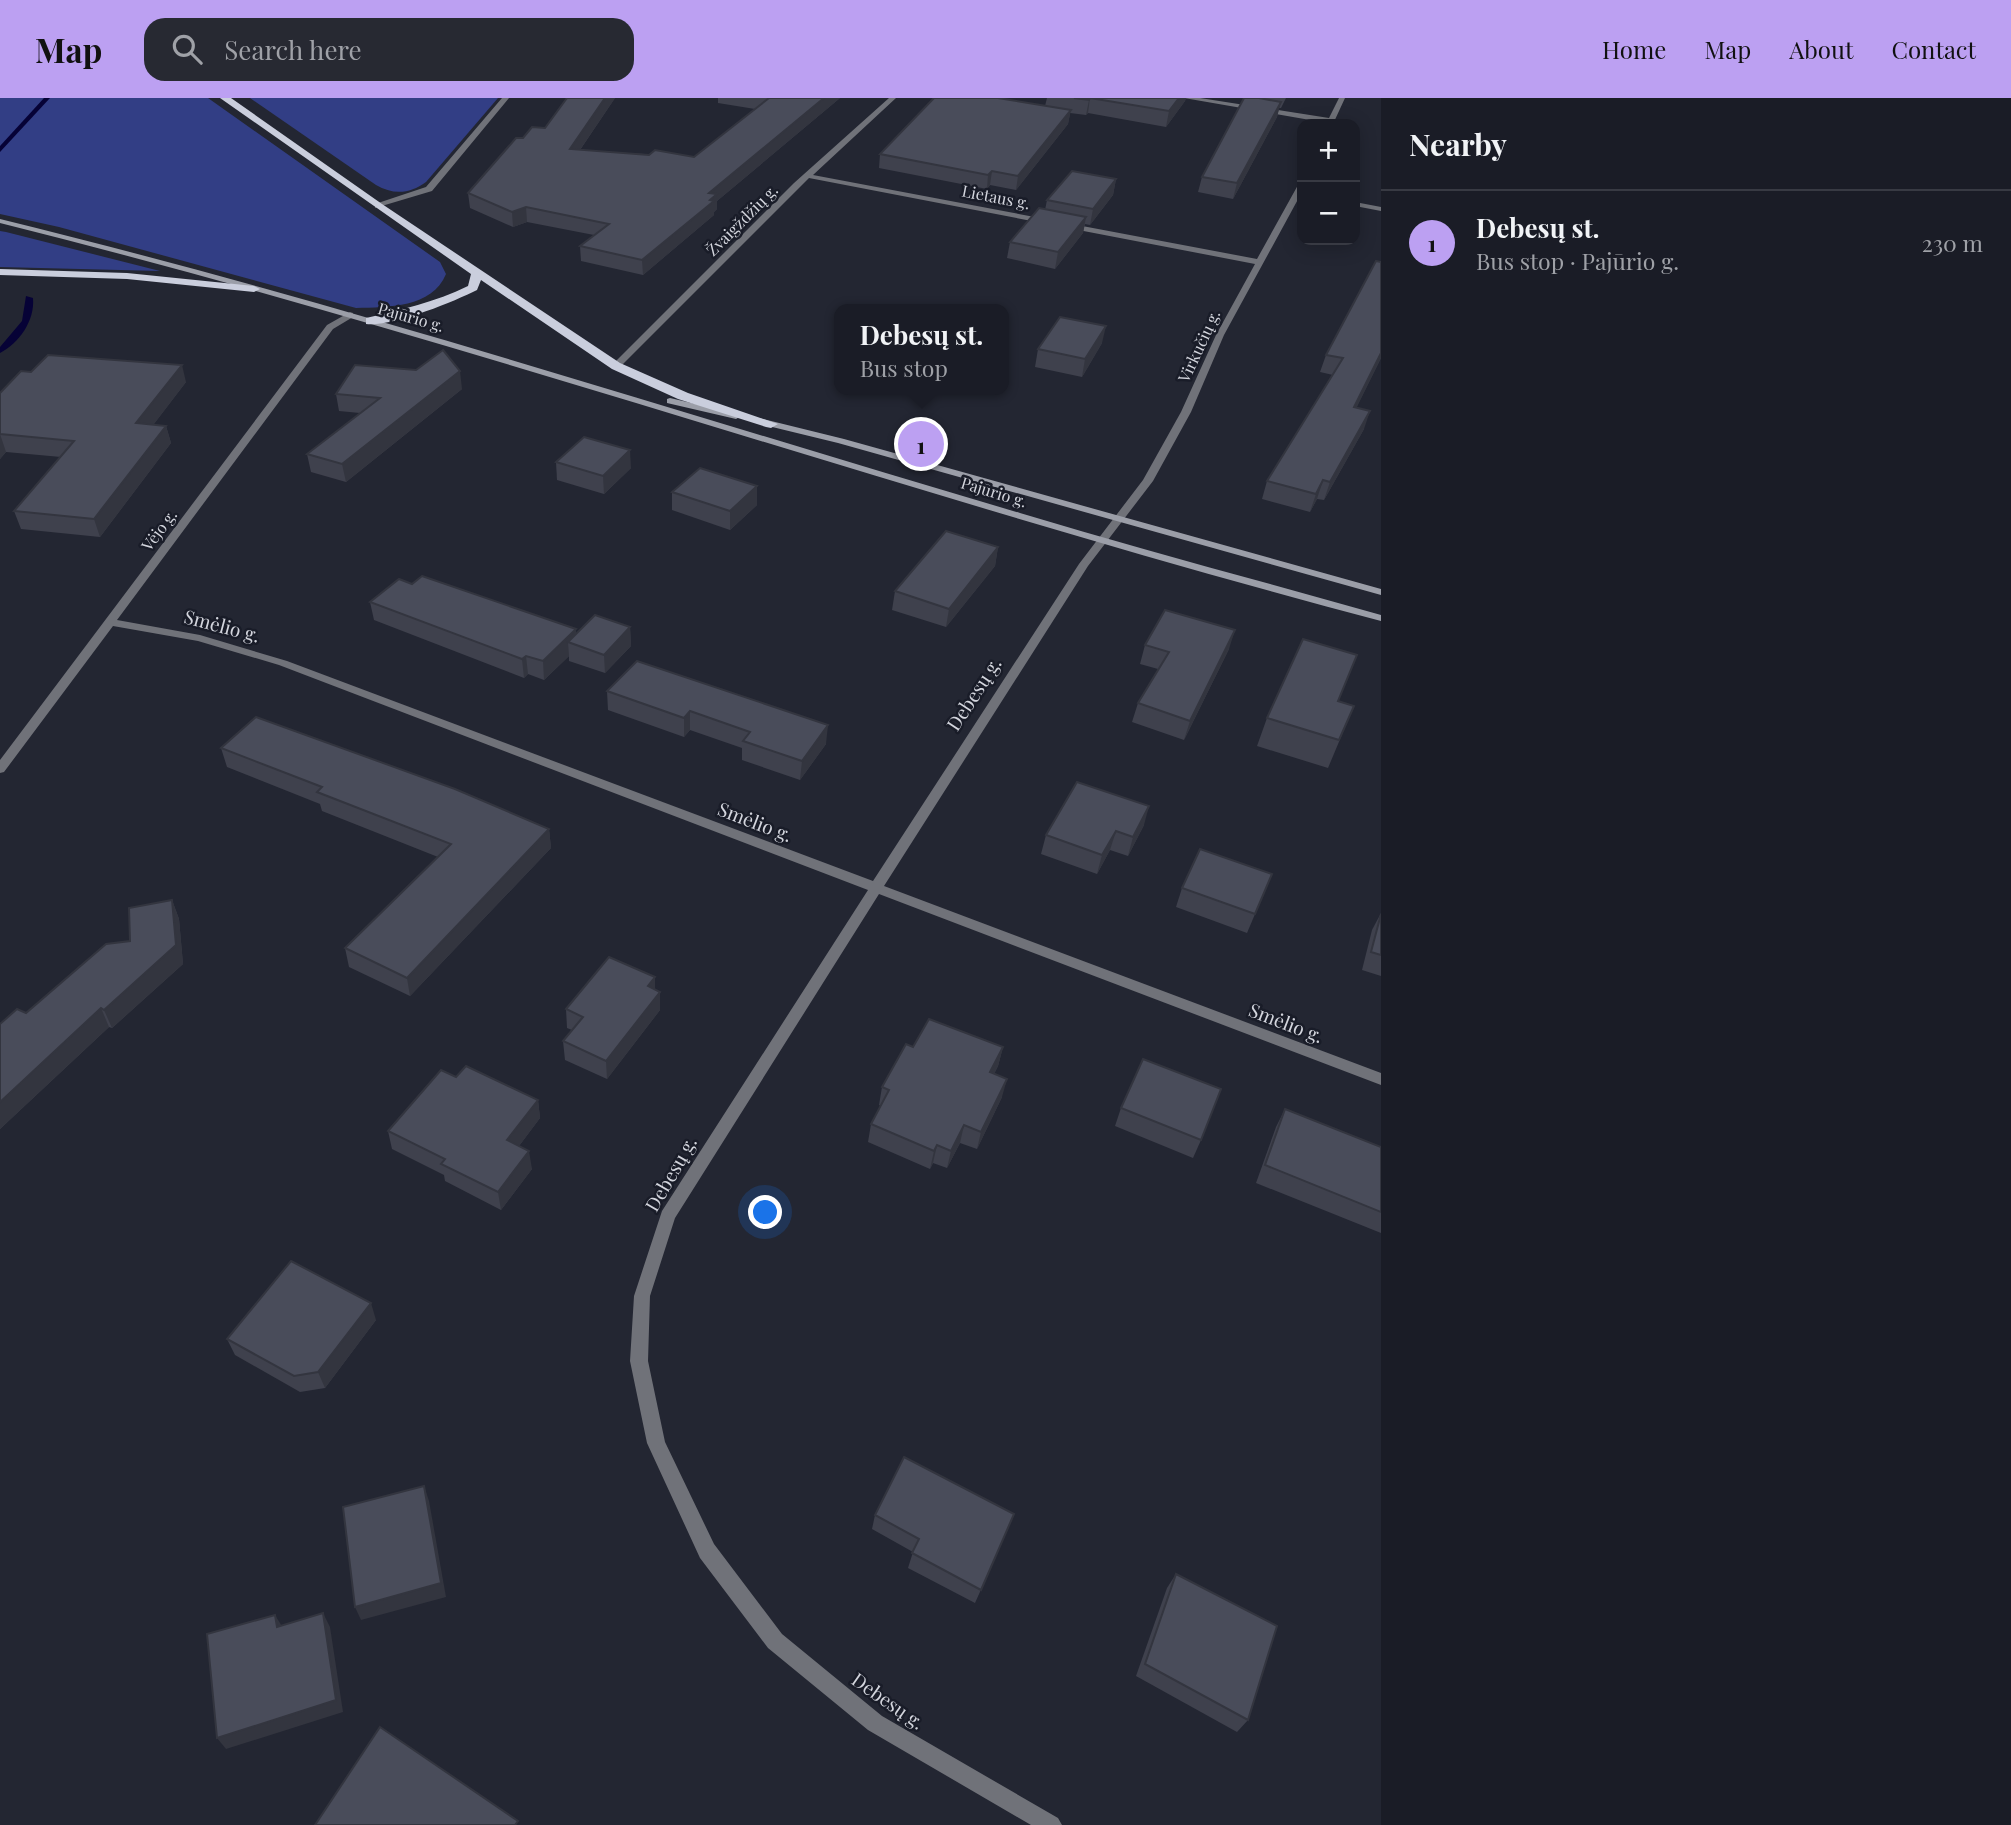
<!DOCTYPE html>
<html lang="en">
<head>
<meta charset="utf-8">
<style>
	:root { --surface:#1a1c26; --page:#272932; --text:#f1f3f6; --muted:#9fa1a7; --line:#383a43; --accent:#bca0f2 }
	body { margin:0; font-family:"Playfair Display",serif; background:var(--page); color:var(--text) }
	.controls { position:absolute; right:21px; top:21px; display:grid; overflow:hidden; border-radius:14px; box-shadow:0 4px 18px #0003 }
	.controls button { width:63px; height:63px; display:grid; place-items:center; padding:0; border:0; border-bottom:2px solid var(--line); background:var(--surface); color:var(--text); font:35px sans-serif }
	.you { position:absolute; left:766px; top:1115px; width:24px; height:24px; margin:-18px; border:5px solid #fff; border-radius:50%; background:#1a73e8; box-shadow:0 0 0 10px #1a73e833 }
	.badge { display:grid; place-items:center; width:46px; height:46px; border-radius:50%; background:var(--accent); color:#111; font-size:23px; font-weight:700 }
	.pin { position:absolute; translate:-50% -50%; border:4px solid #fff; box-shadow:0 2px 7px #0006 }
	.popup { position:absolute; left:834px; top:206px; width:175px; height:91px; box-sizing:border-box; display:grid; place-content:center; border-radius:14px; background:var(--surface); filter:drop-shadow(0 2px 5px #0005); font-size:23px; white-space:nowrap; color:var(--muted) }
	.popup b { font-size:26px; color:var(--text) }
	.popup::after { content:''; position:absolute; left:50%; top:100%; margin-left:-14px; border:14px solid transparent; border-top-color:var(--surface) }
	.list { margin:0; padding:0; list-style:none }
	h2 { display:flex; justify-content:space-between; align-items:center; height:91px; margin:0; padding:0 28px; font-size:30px }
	h2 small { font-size:23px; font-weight:400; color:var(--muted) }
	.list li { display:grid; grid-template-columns:46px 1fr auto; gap:21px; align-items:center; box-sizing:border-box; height:105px; padding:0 28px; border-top:2px solid var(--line) }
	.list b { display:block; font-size:26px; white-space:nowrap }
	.list p { margin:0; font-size:23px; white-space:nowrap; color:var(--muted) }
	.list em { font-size:23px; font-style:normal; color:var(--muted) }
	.icon { flex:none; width:38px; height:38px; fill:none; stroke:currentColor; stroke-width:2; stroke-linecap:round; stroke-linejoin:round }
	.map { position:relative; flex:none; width:1381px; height:1727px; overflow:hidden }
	header { display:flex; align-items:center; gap:42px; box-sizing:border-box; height:98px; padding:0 35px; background:var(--accent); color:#111 }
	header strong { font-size:33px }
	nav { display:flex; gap:38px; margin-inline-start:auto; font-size:24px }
	.search { width:490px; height:63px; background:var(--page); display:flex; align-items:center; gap:18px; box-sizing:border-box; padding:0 24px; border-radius:21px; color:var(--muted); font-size:26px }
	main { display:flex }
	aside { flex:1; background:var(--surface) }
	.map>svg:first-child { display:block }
	.green { fill:#323e85 }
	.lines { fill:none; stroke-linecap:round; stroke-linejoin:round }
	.stream { fill:#060236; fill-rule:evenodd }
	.minor { fill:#707279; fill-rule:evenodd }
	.secondary { fill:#9b9ea8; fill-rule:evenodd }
	.trunk { fill:#cacedd; fill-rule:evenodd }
	.wall { fill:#3f414d }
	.shaded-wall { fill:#33353f }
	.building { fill:#494c5a; stroke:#33353f; stroke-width:2 }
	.labels { text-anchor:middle; stroke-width:5; stroke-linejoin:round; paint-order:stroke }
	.far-street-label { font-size:16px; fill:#d3d5dd; stroke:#191c28 }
	.street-label { font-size:19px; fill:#d3d5dd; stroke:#191c28 }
</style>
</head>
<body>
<header>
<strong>Map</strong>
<div class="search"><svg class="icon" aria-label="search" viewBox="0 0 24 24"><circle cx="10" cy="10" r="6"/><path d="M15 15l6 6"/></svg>Search here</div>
<nav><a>Home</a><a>Map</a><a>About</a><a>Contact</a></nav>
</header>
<main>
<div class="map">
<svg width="1381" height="1727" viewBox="0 0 1381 1727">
	<rect width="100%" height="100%" fill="#232632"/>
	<g class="green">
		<path d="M0 0H208L440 164 446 176C432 210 388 209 356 210L59 129 0 116Z"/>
		<path d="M250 0H498L426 84C410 96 393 97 376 87Z"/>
		<polygon points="0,133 6,134 160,173 0,169"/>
	</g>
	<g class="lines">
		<g class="stream">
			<polygon points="44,0 50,0 0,54 0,48"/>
			<path d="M26 198 33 200C35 223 19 245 0 255V249L22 223Z"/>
		</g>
		<g class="minor">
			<polygon points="502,0 509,0 432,93 375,110 375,106 426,89"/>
			<polygon points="889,0 896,0 813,77 1257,161 1298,87 1302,85 1302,94 1224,237 1191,314 1153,383 1088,468 884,788 1381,975 1381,987 879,796 675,1120 650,1198 648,1263 665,1344 714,1446 782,1536 882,1618 1058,1720 1062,1727 1031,1727 868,1632 768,1550 700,1460 647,1345 630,1263 634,1198 662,1113 868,792 279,567 198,543 113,528 4,674 0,675 0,662 327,227 350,214 353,215 353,219 333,231 117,522 200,537 287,563 873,783 1079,466 1143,382 1181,314 1216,237 1255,166 809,80 619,270 613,270 613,266 794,85"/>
			<polygon points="1184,0 1200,0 1329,20 1339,0 1345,0 1333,26"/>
			<polygon points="1355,104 1381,109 1381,113 1355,108"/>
		</g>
		<g class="secondary">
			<path d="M0 121C344 205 680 315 1020 415 1139 451 1261 483 1381 517V523C918 401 465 241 0 125Z"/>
			<polygon points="670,300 739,316 741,318 736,321 667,305 667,301"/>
			<polygon points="759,320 844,341 1381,491 1381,497 838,345 756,325 754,323"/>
		</g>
		<g class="trunk">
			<path d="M220 0H231L382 106 620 265 688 295 778 326 771 330 766 329 678 301 612 271 481 182 477 192C453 204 392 229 366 226V220C401 212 435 204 468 188L471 176Z"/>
			<polygon points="0,171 127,175 254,188 260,191 254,194 127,181 0,177"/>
		</g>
	</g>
	<g class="wall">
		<polygon points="567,0 615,0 580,52 694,59 755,11 718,5 718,0 840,0 717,103 717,111 714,114 714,117 643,177 581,163 580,148 594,137 527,124 513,129 470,110 468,95 523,40 545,30"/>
		<polygon points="1047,0 1186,0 1185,3 1166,29 1088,15 1086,17 1070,15 1068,26 1016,92 990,87 987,91 879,70 880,56 1045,8"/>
		<polygon points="1244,0 1286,0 1281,10 1279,10 1277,19 1233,101 1198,94 1202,79"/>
		<polygon points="1116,81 1113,97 1090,127 1085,126 1083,135 1055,171 1007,160 1010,144 1045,112 1047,102"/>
		<polygon points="1102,245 1082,279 1035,269 1038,251"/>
		<polygon points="1326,257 1381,260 1356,310 1364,331 1324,402 1317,401 1310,414 1262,401 1267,383 1333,277 1320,274"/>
		<polygon points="186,284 153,327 166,328 171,345 100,439 21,431 14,413 61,359 6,354 0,361 0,295"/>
		<polygon points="462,291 346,384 311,374 307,356 360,315 339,313 336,296"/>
		<polygon points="556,364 631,370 604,396 557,382"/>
		<polygon points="757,388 757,407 730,432 672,412 672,394"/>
		<polygon points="998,449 995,468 946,529 892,512 895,493"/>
		<polygon points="412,486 576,536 630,529 631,548 605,575 569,563 569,558 544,582 528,576 524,580 374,522 370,504"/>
		<polygon points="1145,547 1229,551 1184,642 1132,624 1138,605 1158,571 1140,566"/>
		<polygon points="1357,557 1338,603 1354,608 1328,670 1257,648 1267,620"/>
		<polygon points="607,593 826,646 800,682 742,662 742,650 690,632 684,639 608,612"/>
		<polygon points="221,650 549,731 551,750 410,898 349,869 345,850 438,759 322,713 320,706 227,669"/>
		<polygon points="1144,727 1128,758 1110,752 1097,776 1041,756 1046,737"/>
		<polygon points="1272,776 1247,835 1176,809 1182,790"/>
		<polygon points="172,802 179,821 183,866 112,930 109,929 0,1031 0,926 26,915 130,843"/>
		<polygon points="1381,815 1381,878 1362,872 1372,832"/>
		<polygon points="655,879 655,892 660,894 660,912 607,981 565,962 563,943 572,932 567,930 566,911"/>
		<polygon points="913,949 1003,949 998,968 994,976 1002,999 977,1051 960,1045 947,1070 933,1065 930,1071 868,1044 871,1026 881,1008 879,1007 882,989"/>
		<polygon points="456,979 538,1002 540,1020 519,1048 532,1071 501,1112 445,1083 444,1077 392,1051 388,1033"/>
		<polygon points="1121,1010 1201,1042 1193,1060 1115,1028"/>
		<polygon points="1285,1011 1381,1049 1381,1135 1256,1085 1276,1029"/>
		<polygon points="376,1222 325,1290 300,1294 235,1257 227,1241"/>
		<polygon points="875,1417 1008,1431 975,1505 908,1470 913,1454 872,1431"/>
		<polygon points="1176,1476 1248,1622 1237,1634 1136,1578 1167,1490"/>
	</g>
	<g class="shaded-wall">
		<polygon points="605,0 615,0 571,65 570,51"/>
		<polygon points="824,0 840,0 717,103 717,111 714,114 714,117 643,177 642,162 709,95"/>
		<polygon points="1090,0 1088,15 1086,17 1089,2"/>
		<polygon points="1179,0 1186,0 1185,3 1166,29 1169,13"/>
		<polygon points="1281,4 1277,19 1233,101 1237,85"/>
		<polygon points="1071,12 1068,26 1016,92 1018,78"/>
		<polygon points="992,73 990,87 987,91 988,77"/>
		<polygon points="1116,81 1113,97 1090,127 1093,111"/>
		<polygon points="526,109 527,124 513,129 512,114"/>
		<polygon points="1086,119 1083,135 1055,171 1058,154"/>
		<polygon points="1106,228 1102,245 1082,279 1085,261"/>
		<polygon points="1381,255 1381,260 1348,327 1354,309"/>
		<polygon points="182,267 186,284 141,343 136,325"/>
		<polygon points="460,273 462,291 346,384 342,366"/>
		<polygon points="1370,313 1364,331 1324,402 1330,384"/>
		<polygon points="166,328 171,345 100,439 94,421"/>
		<polygon points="0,336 6,354 0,361"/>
		<polygon points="630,352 631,370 604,396 603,378"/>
		<polygon points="1323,382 1317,401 1310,414 1316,396"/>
		<polygon points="757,388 757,407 730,432 730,413"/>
		<polygon points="998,449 995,468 946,529 949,511"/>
		<polygon points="630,529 631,548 605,575 604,557"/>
		<polygon points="576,531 577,547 568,544 569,558 544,582 543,563"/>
		<polygon points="1235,532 1229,551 1184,642 1190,623"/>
		<polygon points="526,558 528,576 524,580 522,561"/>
		<polygon points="690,613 690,632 684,639 684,620"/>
		<polygon points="828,627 826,646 800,682 802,663"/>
		<polygon points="1149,708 1144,727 1128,758 1133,739"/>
		<polygon points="549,731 551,750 410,898 407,880"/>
		<polygon points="1116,733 1110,752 1097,776 1102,757"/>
		<polygon points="172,802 179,821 183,866 112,930 104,912"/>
		<polygon points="655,879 655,898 648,888"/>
		<polygon points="660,894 660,912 607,981 606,963"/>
		<polygon points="101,910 109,929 0,1031 0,1004"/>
		<polygon points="1003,949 998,968 986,992 990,974"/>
		<polygon points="1007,981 1002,999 977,1051 981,1034"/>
		<polygon points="538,1002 540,1020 510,1060 507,1042"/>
		<polygon points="964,1027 960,1045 947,1070 951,1053"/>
		<polygon points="937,1047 933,1065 930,1071 934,1053"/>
		<polygon points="529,1053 532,1071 501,1112 498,1094"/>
		<polygon points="371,1205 376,1222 325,1290 318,1274"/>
		<polygon points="424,1388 429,1403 446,1499 361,1522 355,1509"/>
		<polygon points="323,1515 330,1529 343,1614 226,1651 217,1640"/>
		<polygon points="275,1517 283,1530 277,1529"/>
	</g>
	<g class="building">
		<polygon points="567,0 605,0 570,51 649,57 655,52 694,59 769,0 824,0 709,95 717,96 710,102 714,103 642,162 580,148 609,126 526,109 512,114 468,95 516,40 523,40 532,29 545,30"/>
		<polygon points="934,0 998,0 1071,12 1018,78 992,73 988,77 880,56"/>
		<polygon points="1074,0 1179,0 1169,13 1090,0 1089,2"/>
		<polygon points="1244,0 1259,0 1281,4 1237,85 1202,79"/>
		<polygon points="1072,73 1116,81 1093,111 1047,102"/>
		<polygon points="1039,110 1086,119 1058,154 1010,144"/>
		<polygon points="1376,163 1381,164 1381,255 1354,309 1370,313 1330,384 1323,382 1316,396 1267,383 1343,260 1326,257"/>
		<polygon points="1060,219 1106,228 1085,261 1038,251"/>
		<polygon points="443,252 460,273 342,366 307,356 380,300 336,296 355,267 416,272"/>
		<polygon points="48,257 182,267 136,325 166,328 94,421 14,413 74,343 0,336 0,295 21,273 31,274"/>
		<polygon points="584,339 630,352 603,378 556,364"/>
		<polygon points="700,370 757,388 730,413 672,394"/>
		<polygon points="946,433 998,449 949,511 895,493"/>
		<polygon points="422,478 576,531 543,563 526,558 522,561 370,504 399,481 412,486"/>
		<polygon points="1165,512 1235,532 1190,623 1138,605 1169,554 1145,547"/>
		<polygon points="595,517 630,529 604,557 568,544"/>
		<polygon points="1303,541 1357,557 1338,603 1354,608 1339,642 1267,620"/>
		<polygon points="637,563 828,627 802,663 743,643 750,634 690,613 684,620 607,593"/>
		<polygon points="256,619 455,691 549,731 407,880 345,850 451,746 317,694 322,689 221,650"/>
		<polygon points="1077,684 1149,708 1133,739 1116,733 1102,757 1046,737"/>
		<polygon points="1200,751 1272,776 1255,816 1182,790"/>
		<polygon points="172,802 176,847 104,912 101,910 0,1004 0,926 17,911 26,915 106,846 130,843 129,810"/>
		<polygon points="1381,816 1381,857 1371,854"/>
		<polygon points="609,859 655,879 648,888 660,894 606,963 563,943 583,919 566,911"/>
		<polygon points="929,921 1003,949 990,974 1007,981 981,1034 964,1027 951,1053 937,1047 934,1053 871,1026 889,992 882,989 906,946 913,949"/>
		<polygon points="1143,961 1221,991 1201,1042 1121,1010"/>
		<polygon points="466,968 538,1002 507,1042 529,1053 498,1094 441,1066 445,1061 388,1033 441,972 456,979"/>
		<polygon points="1285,1011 1381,1049 1381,1114 1265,1067"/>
		<polygon points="291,1163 371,1205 318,1274 294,1278 227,1241"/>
		<polygon points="904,1359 1014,1416 981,1492 912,1455 919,1441 875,1417"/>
		<polygon points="424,1388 441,1485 355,1509 343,1409"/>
		<polygon points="1176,1476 1277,1528 1248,1622 1145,1566"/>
		<polygon points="323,1515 336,1602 217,1640 207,1536 275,1517 277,1529"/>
		<polygon points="380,1629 518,1723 515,1727 315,1727"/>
	</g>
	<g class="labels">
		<g class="far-street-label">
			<text transform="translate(996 99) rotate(11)" y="6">Lietaus g.</text>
			<text transform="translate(742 122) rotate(-45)" y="6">Žvaigždžių g.</text>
			<text transform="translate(411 219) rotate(16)" y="6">Pajūrio g.</text>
			<text transform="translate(1199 248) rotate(-65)" y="6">Virkučių g.</text>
			<text transform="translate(994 394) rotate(17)" y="6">Pajūrio g.</text>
			<text transform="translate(159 432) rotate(-53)" y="6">Vėjo g.</text>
		</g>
		<g class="street-label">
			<text transform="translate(222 528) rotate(15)" y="7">Smėlio g.</text>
			<text transform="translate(974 596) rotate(-57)" y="7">Debesų g.</text>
			<text transform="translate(755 724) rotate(21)" y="7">Smėlio g.</text>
			<text transform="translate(1286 925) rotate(21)" y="7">Smėlio g.</text>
			<text transform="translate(671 1076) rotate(-60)" y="7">Debesų g.</text>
			<text transform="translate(888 1603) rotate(35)" y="7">Debesų g.</text>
		</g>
	</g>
</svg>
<div class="controls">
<button>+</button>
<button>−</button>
</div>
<div class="you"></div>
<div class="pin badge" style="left:921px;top:346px">1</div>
<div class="popup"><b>Debesų st.</b>Bus stop</div>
</div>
<aside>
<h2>Nearby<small></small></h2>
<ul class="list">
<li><span class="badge">1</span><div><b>Debesų st.</b><p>Bus stop · Pajūrio g.</p></div><em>230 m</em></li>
</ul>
</aside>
</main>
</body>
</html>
